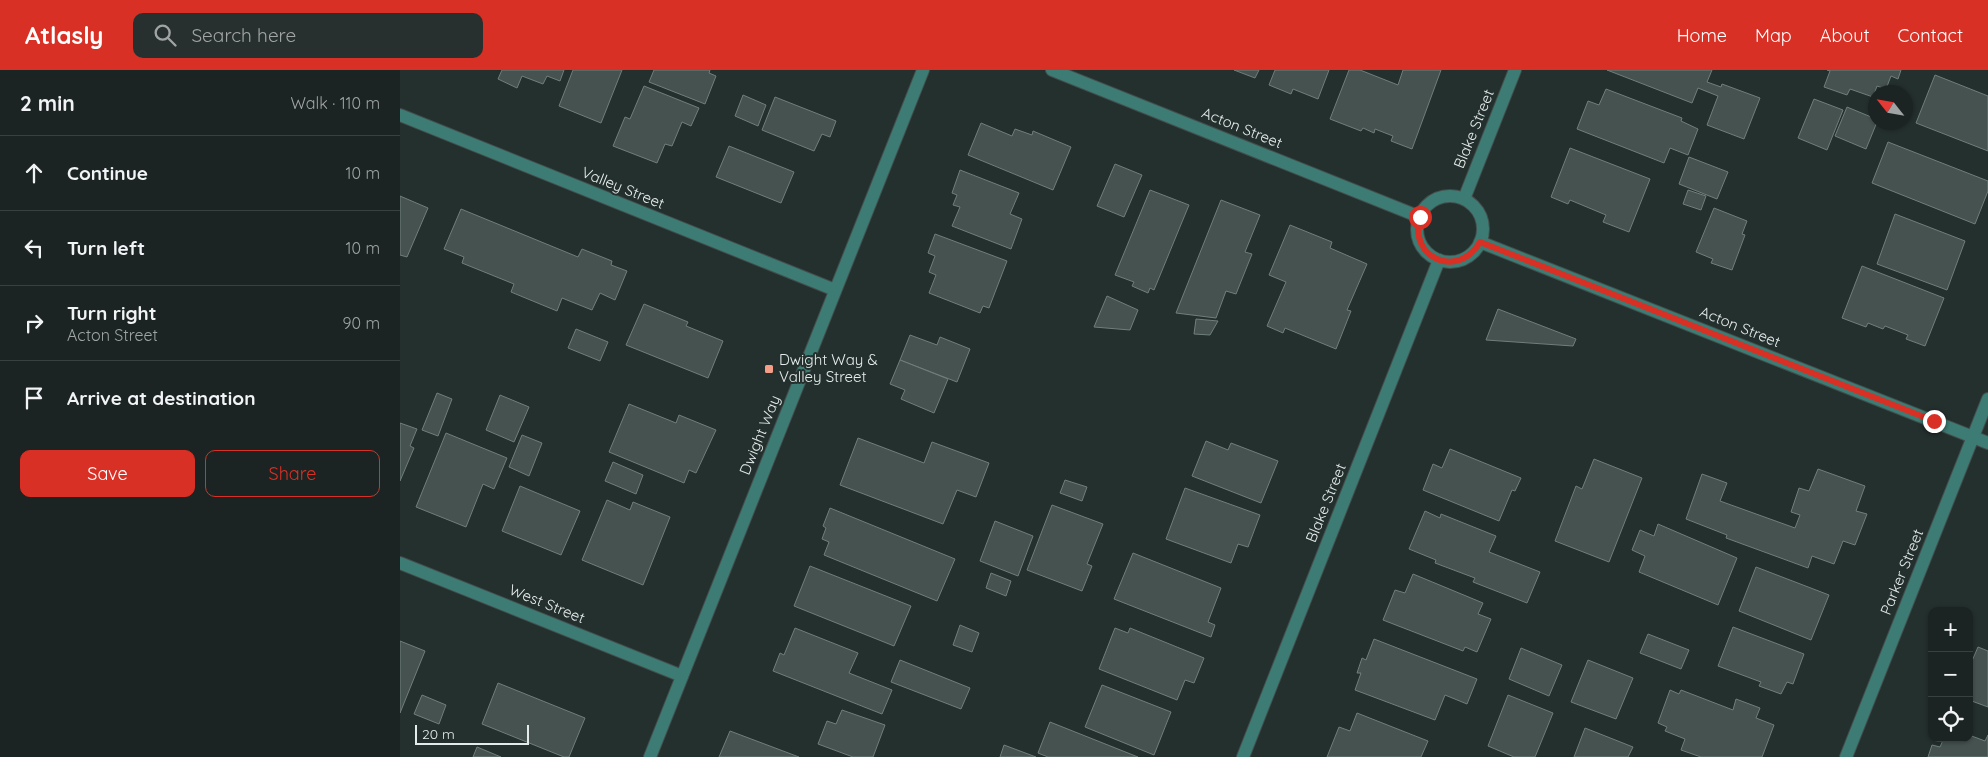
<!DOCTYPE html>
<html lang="en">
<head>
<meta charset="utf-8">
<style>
	:root { --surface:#1b2422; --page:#28302f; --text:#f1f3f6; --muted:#a0a4a5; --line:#394140; --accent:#d93025 }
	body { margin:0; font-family:Quicksand,sans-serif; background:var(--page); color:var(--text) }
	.controls { position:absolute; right:15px; bottom:15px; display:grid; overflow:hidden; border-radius:10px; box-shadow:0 1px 4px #0004 }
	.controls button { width:45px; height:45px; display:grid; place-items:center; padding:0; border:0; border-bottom:1px solid var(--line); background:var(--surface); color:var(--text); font:25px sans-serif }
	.compass { position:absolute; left:1468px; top:15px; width:45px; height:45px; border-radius:50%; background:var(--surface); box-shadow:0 1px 4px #0004; rotate:301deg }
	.scale { position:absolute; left:15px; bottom:12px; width:114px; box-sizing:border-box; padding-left:5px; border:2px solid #e4eceb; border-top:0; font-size:14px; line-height:18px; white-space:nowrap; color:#e4eceb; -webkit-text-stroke:4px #24302e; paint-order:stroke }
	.stop { position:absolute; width:15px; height:15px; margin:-11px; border:4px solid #d93025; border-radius:50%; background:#fff }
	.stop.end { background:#d93025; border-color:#fff; box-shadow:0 1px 5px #0008 }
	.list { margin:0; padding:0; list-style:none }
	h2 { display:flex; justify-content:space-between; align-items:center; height:65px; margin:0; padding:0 20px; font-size:21px }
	h2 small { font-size:16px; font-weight:400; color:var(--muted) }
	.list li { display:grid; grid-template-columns:32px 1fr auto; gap:15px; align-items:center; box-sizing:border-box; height:75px; padding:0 20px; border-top:1px solid var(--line) }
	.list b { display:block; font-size:19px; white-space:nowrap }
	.list p { margin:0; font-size:16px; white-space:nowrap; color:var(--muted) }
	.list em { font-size:16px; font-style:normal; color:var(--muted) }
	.actions { display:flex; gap:10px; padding:15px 20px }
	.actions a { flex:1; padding:11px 0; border:1px solid var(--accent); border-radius:10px; text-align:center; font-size:18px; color:var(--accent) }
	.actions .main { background:var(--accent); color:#fff }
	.icon { flex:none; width:28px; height:28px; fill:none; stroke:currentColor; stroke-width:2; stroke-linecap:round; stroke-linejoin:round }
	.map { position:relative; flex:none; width:1588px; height:687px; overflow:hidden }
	header { display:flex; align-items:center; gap:30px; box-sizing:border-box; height:70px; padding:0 25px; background:var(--accent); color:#fff }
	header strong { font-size:24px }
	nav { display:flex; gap:28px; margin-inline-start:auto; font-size:18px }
	.search { width:350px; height:45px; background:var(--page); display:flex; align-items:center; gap:12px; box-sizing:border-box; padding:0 18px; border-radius:10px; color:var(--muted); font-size:19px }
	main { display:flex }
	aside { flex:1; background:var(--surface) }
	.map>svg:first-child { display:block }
	.building { fill:#455250; stroke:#707e7c }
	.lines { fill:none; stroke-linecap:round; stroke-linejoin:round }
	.minor-casing { stroke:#434e4c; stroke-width:14 }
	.minor { stroke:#3d7c74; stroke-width:12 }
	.route { stroke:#d93025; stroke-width:6 }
	.poi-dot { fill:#f49e88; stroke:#24302e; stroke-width:2 }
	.labels { text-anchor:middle; stroke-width:4; stroke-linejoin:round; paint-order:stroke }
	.street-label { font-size:15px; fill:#e4eceb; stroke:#24302e }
	.poi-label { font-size:15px; fill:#e4eceb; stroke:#24302e; text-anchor:start }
</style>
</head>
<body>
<header>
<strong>Atlasly</strong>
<div class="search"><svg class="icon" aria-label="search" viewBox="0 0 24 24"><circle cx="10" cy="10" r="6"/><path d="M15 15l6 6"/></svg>Search here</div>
<nav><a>Home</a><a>Map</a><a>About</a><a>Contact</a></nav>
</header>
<main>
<aside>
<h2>2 min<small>Walk · 110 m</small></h2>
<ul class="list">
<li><svg class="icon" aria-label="ahead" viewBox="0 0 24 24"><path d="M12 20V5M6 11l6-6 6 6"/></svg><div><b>Continue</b></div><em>10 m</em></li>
<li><svg class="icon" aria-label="left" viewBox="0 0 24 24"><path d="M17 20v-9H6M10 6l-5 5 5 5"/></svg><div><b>Turn left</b></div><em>10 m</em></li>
<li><svg class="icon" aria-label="right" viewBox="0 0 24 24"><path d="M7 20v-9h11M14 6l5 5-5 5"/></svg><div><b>Turn right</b><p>Acton Street</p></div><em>90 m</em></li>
<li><svg class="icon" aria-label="arrive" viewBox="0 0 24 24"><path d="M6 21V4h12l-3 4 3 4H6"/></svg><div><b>Arrive at destination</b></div></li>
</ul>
<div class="actions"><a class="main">Save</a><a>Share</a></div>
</aside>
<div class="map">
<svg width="1588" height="687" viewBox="0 0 1588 687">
	<rect width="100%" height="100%" fill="#24302e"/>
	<g class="building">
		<polygon points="102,0 164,0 160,11 147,6 143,14 122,6 117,18 98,9"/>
		<polygon points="173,0 222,0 201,53 159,36"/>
		<polygon points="254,0 310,0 309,3 316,6 305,34 249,12"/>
		<polygon points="834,0 859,0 855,8"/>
		<polygon points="875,0 929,0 918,29 893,19 891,24 869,15"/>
		<polygon points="949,0 960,0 998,15 1003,0 1041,0 1012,79 991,71 993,66 975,59 974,63 963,58 961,61 930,49"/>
		<polygon points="1207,0 1312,0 1307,12 1321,17 1322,14 1360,28 1344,69 1307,55 1318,26 1298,18 1292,33"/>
		<polygon points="1427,0 1501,0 1498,9 1491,6 1486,19 1477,16 1473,27 1450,19 1447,25 1424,17 1430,1"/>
		<polygon points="1535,5 1588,26 1588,81 1516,53"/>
		<polygon points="244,16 299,38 291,56 282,52 272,76 265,74 257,93 213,76 225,47 230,49"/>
		<polygon points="1206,19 1282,48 1281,51 1298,59 1288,85 1270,78 1264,93 1177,59 1188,31 1199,35"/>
		<polygon points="343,25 366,35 358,56 335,46"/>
		<polygon points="375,27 436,51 430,67 422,64 414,81 362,60"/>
		<polygon points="1414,29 1443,40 1427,80 1398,68"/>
		<polygon points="1447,37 1476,49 1477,52 1466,79 1435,66"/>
		<polygon points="581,53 612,66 615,59 632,65 633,61 671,77 653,120 568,85"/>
		<polygon points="1488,72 1588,111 1588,121 1575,154 1472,113"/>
		<polygon points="329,76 394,102 381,133 316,107"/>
		<polygon points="1170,78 1250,109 1229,162 1203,152 1206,145 1170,130 1168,134 1151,127"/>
		<polygon points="1289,87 1328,102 1317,129 1279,114"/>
		<polygon points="715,94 742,105 724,147 697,136"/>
		<polygon points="560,100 619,123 610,144 622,149 611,179 552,156 560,137 553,135 557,125 552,123"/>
		<polygon points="750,120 789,135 754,220 750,218 748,223 732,216 734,212 715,205"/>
		<polygon points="1288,120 1306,126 1301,140 1283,134"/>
		<polygon points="0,126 28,138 7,187 0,185"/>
		<polygon points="821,130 860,145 845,182 852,184 836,224 826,221 816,248 776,243"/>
		<polygon points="1314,138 1347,151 1342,164 1345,165 1332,200 1311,193 1313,189 1296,182"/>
		<polygon points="61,139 178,187 182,179 212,191 211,195 227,201 215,230 200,223 192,240 162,228 157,241 111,222 114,214 62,193 64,187 44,179"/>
		<polygon points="1495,144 1565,171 1547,220 1477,194"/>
		<polygon points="890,155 932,172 930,178 967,194 947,240 951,241 936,279 885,258 883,263 867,256 886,212 869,205"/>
		<polygon points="535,164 607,191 589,238 583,236 580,243 529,223 536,205 529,202 535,186 528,183"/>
		<polygon points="1462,196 1544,228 1525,276 1506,269 1508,265 1485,256 1483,259 1468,253 1466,257 1442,248"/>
		<polygon points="707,226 738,240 730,260 694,257"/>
		<polygon points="244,234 288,252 286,256 323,271 308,308 226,275"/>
		<polygon points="1098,239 1176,269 1173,276 1086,270"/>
		<polygon points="796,249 818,251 810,265 794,264"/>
		<polygon points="176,259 208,272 200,291 168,278"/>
		<polygon points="510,265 537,275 540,267 570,279 557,312 500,290"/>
		<polygon points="500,290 548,309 534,343 501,329 505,320 490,314"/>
		<polygon points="37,323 52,329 38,366 22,360"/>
		<polygon points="100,325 129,337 114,372 86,360"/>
		<polygon points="229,334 276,353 279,345 316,360 296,403 289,400 284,413 209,382"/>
		<polygon points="0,353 17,359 10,376 14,378 0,411"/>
		<polygon points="46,363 107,388 94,419 83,414 66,457 16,437"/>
		<polygon points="122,365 142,373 129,406 109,397"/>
		<polygon points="458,368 524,393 532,372 589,393 576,427 557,420 543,454 440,415"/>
		<polygon points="806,371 828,380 831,373 878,391 861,433 792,406"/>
		<polygon points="1050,379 1121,408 1115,421 1112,420 1099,451 1023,420 1033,394 1042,398"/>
		<polygon points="1194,389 1242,408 1209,492 1155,471 1176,416 1182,419"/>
		<polygon points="213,392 243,405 236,424 205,411"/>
		<polygon points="1418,399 1465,416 1456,441 1467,444 1455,475 1443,471 1434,494 1412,486 1408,498 1326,468 1327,465 1286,449 1302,404 1327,413 1320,431 1395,458 1400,445 1391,442 1399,418 1409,421"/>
		<polygon points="665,410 687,417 682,431 660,423"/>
		<polygon points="120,416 180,441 161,485 102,461"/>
		<polygon points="785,418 860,445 848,477 838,474 831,493 766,469"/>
		<polygon points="207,430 230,440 233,432 270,447 243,515 182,490"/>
		<polygon points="652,435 703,454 687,494 692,496 682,521 627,500"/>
		<polygon points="430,438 555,489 537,531 424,485 429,472 422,469 426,458 423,456"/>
		<polygon points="1025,441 1040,448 1041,444 1096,466 1089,482 1140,502 1127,533 1073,512 1075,508 1035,493 1036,490 1009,479"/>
		<polygon points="595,451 633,466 618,506 580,491"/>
		<polygon points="1258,454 1337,488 1318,535 1239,502 1245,486 1232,480 1240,460 1254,466"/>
		<polygon points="733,483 821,518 808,552 815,555 811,567 714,529"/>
		<polygon points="410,496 511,536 494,576 394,536"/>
		<polygon points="1356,497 1429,525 1411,570 1339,541"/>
		<polygon points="591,503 611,511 606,526 586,518"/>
		<polygon points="1013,504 1083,533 1078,544 1091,549 1077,582 1065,577 1063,581 983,550 995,520 1005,523"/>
		<polygon points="560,555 579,563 572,582 553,575"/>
		<polygon points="1333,557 1404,584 1393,614 1387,612 1381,624 1359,616 1361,612 1318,596"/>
		<polygon points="395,558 458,583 449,603 492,620 482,644 373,601 380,583 384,585"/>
		<polygon points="715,558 728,563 730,558 804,588 794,613 785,610 777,630 699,599"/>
		<polygon points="1248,564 1289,580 1281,599 1240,583"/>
		<polygon points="974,569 1077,609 1067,634 1045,625 1035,650 955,620 961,603 957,603 962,588 966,590"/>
		<polygon points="0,571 25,581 0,643"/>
		<polygon points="1578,577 1588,581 1588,637 1569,630 1569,598"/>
		<polygon points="1121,578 1162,595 1149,626 1109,609"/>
		<polygon points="500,590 570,618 561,639 491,612"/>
		<polygon points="1188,590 1233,608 1216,649 1171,632"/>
		<polygon points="98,613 185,648 169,687 164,687 82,654"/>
		<polygon points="702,615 771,642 754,685 685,657"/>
		<polygon points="1270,620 1279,624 1281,620 1333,640 1336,629 1360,638 1356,648 1374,655 1362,687 1301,687 1281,680 1285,669 1265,661 1267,657 1258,653"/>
		<polygon points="22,625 46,635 39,654 14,644"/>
		<polygon points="1108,625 1153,643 1135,687 1114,687 1088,676"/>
		<polygon points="442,640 485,655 473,687 453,687 418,674 427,651 436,654"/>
		<polygon points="957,643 1028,671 1021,687 927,687 939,657 950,661"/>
		<polygon points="650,652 738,687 648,687 638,683"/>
		<polygon points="1185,658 1233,677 1228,687 1174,687"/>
		<polygon points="330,661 399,687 319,687"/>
		<polygon points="1569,665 1585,671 1588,665 1588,687 1528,687 1532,675 1540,677 1544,668 1569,668"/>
		<polygon points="604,675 636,687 600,687"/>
		<polygon points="77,677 101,687 73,687"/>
	</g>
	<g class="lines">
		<g class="minor-casing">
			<g id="minor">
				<polyline points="652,0 1020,147"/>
				<polyline points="0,45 435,220"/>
				<circle cx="1050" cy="159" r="33"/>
				<polyline points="1064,129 1115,0"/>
				<polyline points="1080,172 1588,373"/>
				<polyline points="0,493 282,606"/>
				<polyline points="250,687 523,0"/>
				<polyline points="843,687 1039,190"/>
				<polyline points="1446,687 1588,329"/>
			</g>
		</g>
		<use href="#minor" class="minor"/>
	</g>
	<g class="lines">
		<path class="route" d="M1020 147C1008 188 1058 210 1080 172L1534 351"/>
	</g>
	<rect class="poi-dot" x="364" y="294" width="10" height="10" rx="2.5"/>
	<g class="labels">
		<g class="street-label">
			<text transform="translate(842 58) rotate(22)" y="5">Acton Street</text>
			<text transform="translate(1074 59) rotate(-68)" y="5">Blake Street</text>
			<text transform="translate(223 118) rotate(22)" y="5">Valley Street</text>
			<text transform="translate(1340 257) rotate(22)" y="5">Acton Street</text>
			<text transform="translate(360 365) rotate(-68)" y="5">Dwight Way</text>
			<text transform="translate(926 433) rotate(-68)" y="5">Blake Street</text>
			<text transform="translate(1502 502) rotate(-68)" y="5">Parker Street</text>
			<text transform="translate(147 534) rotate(22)" y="5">West Street</text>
		</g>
		<g class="poi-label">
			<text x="379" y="295">Dwight Way &amp;<tspan x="379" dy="17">Valley Street</tspan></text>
		</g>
	</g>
</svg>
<div class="controls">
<button>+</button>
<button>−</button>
<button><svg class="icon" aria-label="locate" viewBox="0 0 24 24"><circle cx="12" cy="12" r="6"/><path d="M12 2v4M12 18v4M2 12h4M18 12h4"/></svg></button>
</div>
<svg class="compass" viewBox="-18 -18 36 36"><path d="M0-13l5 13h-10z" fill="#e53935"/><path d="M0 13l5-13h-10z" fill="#a0a4a5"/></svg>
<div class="scale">20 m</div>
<div class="stop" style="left:1020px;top:147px"></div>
<div class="stop end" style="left:1534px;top:351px"></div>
</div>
</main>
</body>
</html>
